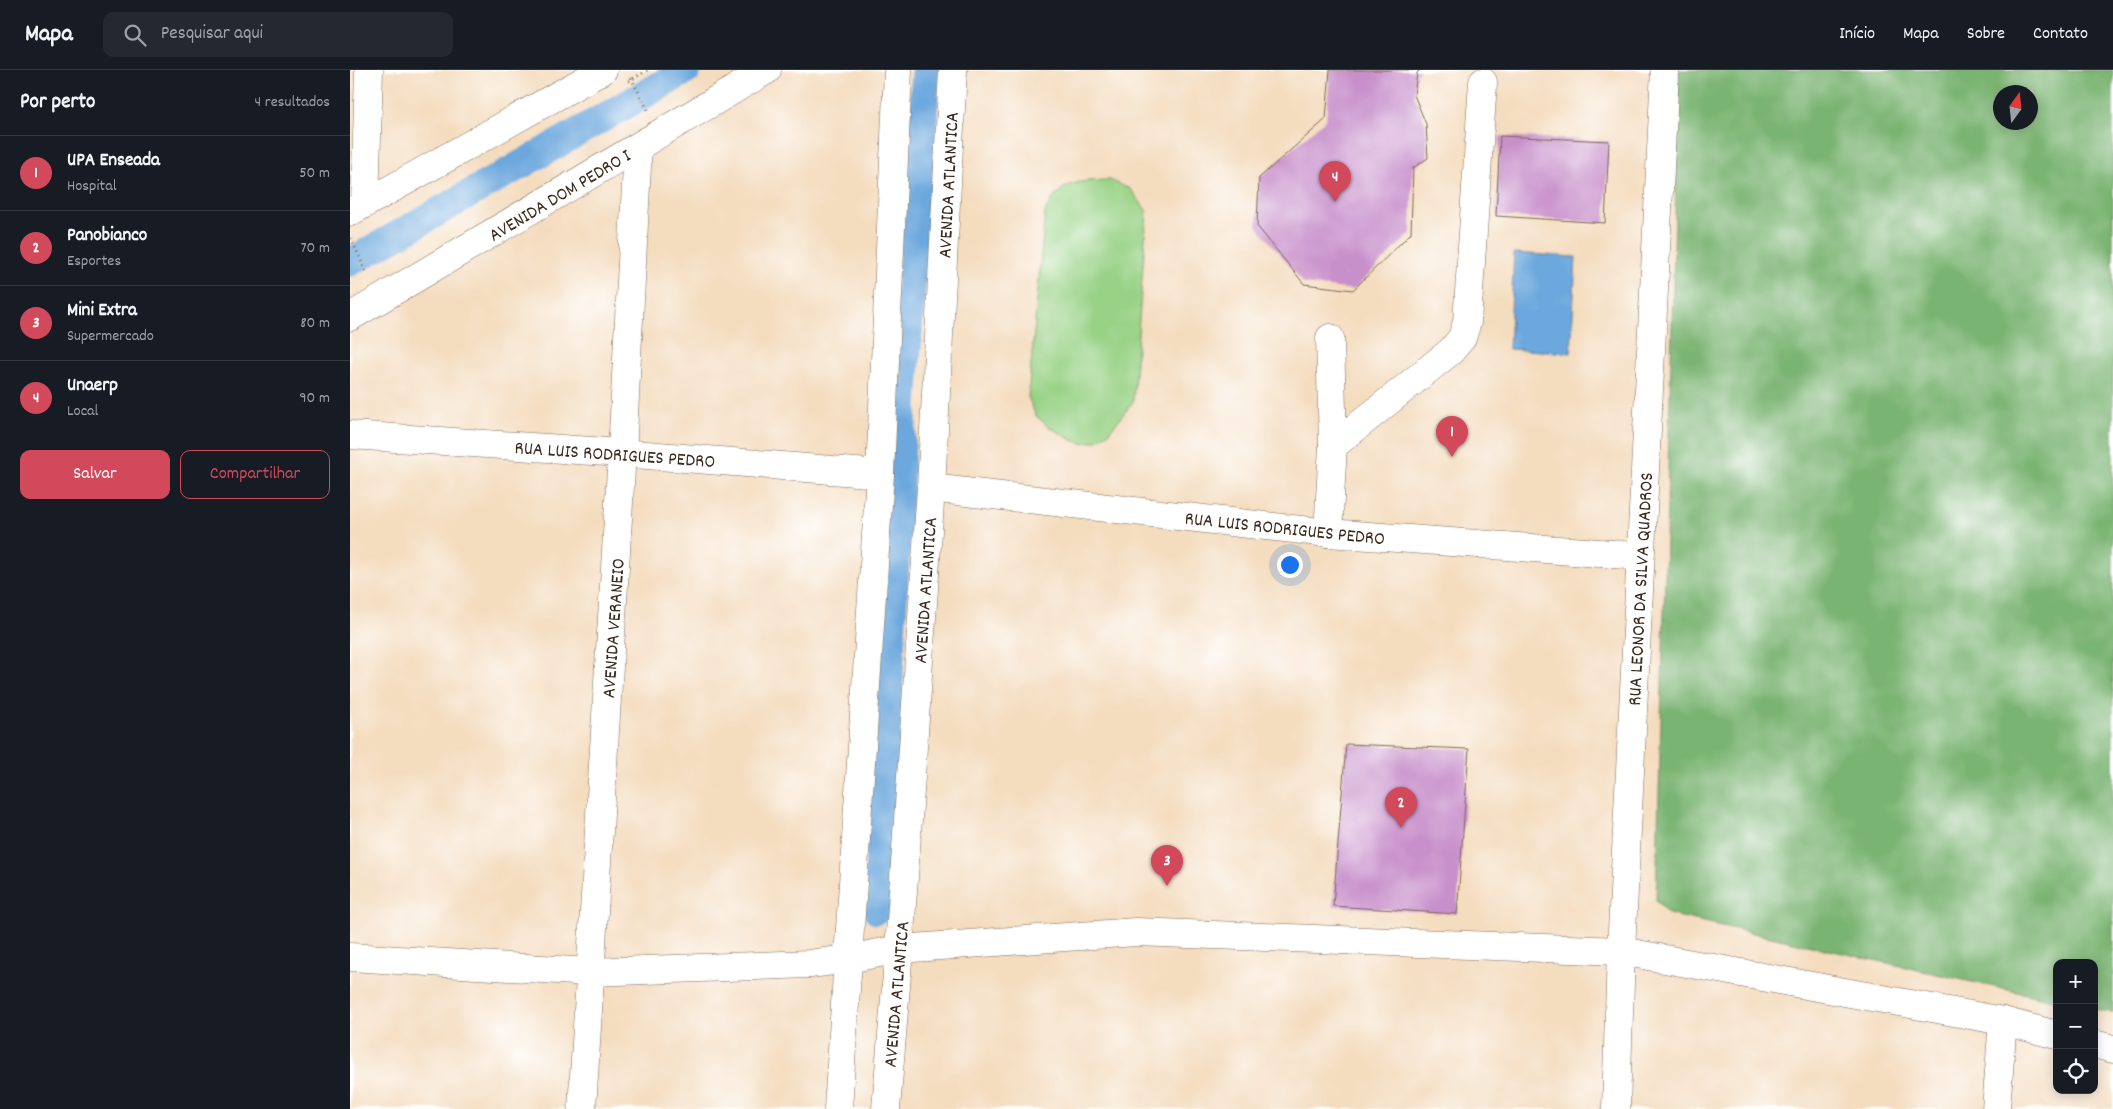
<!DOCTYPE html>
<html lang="pt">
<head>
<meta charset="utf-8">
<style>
	:root { --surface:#171b24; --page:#242831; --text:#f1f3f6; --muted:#9ea1a6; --line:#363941; --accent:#d1495b }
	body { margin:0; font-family:Dekko,sans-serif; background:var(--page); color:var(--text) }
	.controls { position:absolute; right:15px; bottom:15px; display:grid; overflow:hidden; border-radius:10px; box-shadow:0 2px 12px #0003 }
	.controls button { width:45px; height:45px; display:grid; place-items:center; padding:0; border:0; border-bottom:1px solid var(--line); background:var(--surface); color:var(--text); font:25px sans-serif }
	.compass { position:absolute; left:1643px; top:15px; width:45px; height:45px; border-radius:50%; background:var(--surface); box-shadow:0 2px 12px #0003; rotate:15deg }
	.you { position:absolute; left:939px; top:494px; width:18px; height:18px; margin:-12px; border:4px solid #fff; border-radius:50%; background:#1a73e8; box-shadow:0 0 0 8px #1a73e833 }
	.badge { display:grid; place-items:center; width:32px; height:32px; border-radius:50%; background:var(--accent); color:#fff; font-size:16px; font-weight:700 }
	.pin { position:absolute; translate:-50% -41px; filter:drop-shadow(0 1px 2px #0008) }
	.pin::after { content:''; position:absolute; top:26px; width:18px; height:15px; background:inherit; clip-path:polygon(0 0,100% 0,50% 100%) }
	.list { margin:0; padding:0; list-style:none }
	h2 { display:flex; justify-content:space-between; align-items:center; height:65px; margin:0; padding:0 20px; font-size:21px }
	h2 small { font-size:16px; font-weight:400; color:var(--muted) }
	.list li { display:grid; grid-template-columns:32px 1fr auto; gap:15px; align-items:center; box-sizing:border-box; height:75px; padding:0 20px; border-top:1px solid var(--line) }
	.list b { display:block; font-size:19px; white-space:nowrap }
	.list p { margin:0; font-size:16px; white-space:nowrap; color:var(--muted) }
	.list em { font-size:16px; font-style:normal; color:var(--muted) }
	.actions { display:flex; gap:10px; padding:15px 20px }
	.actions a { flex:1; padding:11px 0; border:1px solid var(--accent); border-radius:10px; text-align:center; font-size:18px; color:var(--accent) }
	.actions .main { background:var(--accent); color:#fff }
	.icon { flex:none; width:28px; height:28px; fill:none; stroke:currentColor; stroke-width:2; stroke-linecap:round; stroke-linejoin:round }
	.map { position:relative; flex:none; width:1763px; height:1039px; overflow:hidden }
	header { display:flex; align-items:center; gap:30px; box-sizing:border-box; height:70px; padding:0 25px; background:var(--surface); border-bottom:1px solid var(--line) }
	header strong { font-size:24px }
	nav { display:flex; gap:28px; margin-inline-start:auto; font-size:18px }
	.search { width:350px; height:45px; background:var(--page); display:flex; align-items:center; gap:12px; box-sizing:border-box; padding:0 18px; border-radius:10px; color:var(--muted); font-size:19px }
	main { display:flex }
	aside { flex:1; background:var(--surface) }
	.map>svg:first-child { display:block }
	.green { fill:#98d285; stroke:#6a7e52 }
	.forest { fill:#7ab472; stroke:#5a6f48; fill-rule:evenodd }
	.water { fill:#6ca7dd; stroke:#54687e }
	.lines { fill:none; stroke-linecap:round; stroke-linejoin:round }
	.canal { stroke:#6ca7dd; stroke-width:29 }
	.building { fill:#c890cb }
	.minor-casing { stroke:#7c6856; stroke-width:29 }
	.major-casing { stroke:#7c6856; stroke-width:29 }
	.path { stroke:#7c6856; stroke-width:3; stroke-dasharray:1 4; stroke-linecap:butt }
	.minor { stroke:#fff; stroke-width:28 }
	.major { stroke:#fff; stroke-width:28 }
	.labels { text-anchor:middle; stroke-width:4; stroke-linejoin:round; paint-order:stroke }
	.street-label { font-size:19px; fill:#3b2a1e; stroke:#fff }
</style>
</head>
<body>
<header>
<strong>Mapa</strong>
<div class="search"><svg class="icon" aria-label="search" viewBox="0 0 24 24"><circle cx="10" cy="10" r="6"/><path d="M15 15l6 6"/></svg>Pesquisar aqui</div>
<nav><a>Início</a><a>Mapa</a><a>Sobre</a><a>Contato</a></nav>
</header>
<main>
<aside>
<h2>Por perto<small>4 resultados</small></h2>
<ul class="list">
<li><span class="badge">1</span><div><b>UPA Enseada</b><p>Hospital</p></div><em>50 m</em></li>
<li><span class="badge">2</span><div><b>Panobianco</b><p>Esportes</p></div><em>70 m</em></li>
<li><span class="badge">3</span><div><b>Mini Extra</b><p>Supermercado</p></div><em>80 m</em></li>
<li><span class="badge">4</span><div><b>Unaerp</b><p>Local</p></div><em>90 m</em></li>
</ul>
<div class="actions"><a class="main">Salvar</a><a>Compartilhar</a></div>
</aside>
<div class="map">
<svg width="1763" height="1039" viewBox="0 0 1763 1039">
	<rect width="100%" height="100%" fill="#fff"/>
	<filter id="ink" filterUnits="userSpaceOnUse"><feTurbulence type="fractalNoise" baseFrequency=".02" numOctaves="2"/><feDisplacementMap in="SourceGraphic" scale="10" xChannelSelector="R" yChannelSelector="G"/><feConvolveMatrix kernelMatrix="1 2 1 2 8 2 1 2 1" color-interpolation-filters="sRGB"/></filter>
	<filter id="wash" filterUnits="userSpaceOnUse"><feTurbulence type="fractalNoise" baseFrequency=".0096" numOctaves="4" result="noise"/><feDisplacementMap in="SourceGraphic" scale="20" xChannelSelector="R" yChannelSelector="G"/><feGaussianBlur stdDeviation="1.12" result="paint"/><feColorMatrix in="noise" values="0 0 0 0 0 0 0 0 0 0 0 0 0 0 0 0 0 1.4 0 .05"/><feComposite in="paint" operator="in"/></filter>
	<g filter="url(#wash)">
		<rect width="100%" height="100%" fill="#f4dcbe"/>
		<path class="green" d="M760 110 780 119 797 141 783 332 759 362 746 371 733 373 724 371 699 357 686 346 678 327 695 142C712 110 726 111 760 110Z"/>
		<path class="forest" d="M1329 0H1763V943L1744 939V893H1707V931L1318 844 1306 830ZM1650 22H1680V52H1650Z"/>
		<polygon class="water" points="1164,183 1226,187 1221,283 1159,279"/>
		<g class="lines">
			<g class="canal">
				<polyline points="0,192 337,0"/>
				<polyline points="527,840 553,336 576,0"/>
			</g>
		</g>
		<g id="blocks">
			<g class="building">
				<polygon points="980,0 1070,0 1067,3 1064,25 1076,54 1078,88 1063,98 1061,163 1003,220 954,214 907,156 909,108 976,49"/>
				<polygon points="1150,66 1259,71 1255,153 1146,146"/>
				<polygon points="996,674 1119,679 1107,844 983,836"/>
			</g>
		</g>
	</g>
	<g filter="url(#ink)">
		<use href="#blocks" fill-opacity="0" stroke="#7c6856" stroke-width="1"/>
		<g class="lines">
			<g class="minor-casing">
				<g id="minor">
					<polyline points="15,133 19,0"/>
					<polyline points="0,365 272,383 530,404"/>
					<polyline points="983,376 1101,281 1112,268 1117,252 1133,12"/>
					<polyline points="581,418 978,463 1290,486"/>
					<polyline points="978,463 983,376 980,268"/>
					<polyline points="0,887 240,902 460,894 498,889 488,1039"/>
					<polyline points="232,1039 272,383 288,77"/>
					<polyline points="536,1039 549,879"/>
					<polyline points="1266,1039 1271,881 1315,0"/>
					<polyline points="1646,1039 1653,951"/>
				</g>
			</g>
			<g class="major-casing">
				<g id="major">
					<polyline points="548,0 530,404 498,889 549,879 786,862 1271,881 1653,951 1707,965"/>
					<polyline points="0,142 253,0"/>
					<polyline points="0,247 417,0"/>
					<polyline points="549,879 581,418 603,0"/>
					<polyline points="1744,974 1763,979"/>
				</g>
			</g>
			<g class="path">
				<polyline points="281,8 298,40"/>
				<polyline points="279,11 298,0"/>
				<polyline points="1,168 17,204"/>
			</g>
			<use href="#minor" class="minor"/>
			<use href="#major" class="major"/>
		</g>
	</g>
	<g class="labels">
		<g class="street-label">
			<text transform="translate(597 115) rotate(-87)" y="7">AVENIDA ATLANTICA</text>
			<text transform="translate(209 124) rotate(-31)" y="7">AVENIDA DOM PEDRO I</text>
			<text transform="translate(265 383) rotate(4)" y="7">RUA LUIS RODRIGUES PEDRO</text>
			<text transform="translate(935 457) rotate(6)" y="7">RUA LUIS RODRIGUES PEDRO</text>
			<text transform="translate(1289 519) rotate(-87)" y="7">RUA LEONOR DA SILVA QUADROS</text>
			<text transform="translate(574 520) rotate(-86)" y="7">AVENIDA ATLANTICA</text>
			<text transform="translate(262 558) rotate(-86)" y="7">AVENIDA VERANEIO</text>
			<text transform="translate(545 924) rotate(-85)" y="7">AVENIDA ATLANTICA</text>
		</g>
	</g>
</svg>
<div class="controls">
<button>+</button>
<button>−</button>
<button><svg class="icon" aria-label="locate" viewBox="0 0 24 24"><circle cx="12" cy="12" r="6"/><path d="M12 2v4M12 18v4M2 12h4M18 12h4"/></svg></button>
</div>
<svg class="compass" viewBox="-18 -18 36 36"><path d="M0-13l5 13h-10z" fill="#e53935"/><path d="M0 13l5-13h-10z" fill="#9ea1a6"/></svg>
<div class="you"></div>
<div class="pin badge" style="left:1102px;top:387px">1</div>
<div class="pin badge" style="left:1051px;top:758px">2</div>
<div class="pin badge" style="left:817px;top:816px">3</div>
<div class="pin badge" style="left:985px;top:132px">4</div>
</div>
</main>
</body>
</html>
